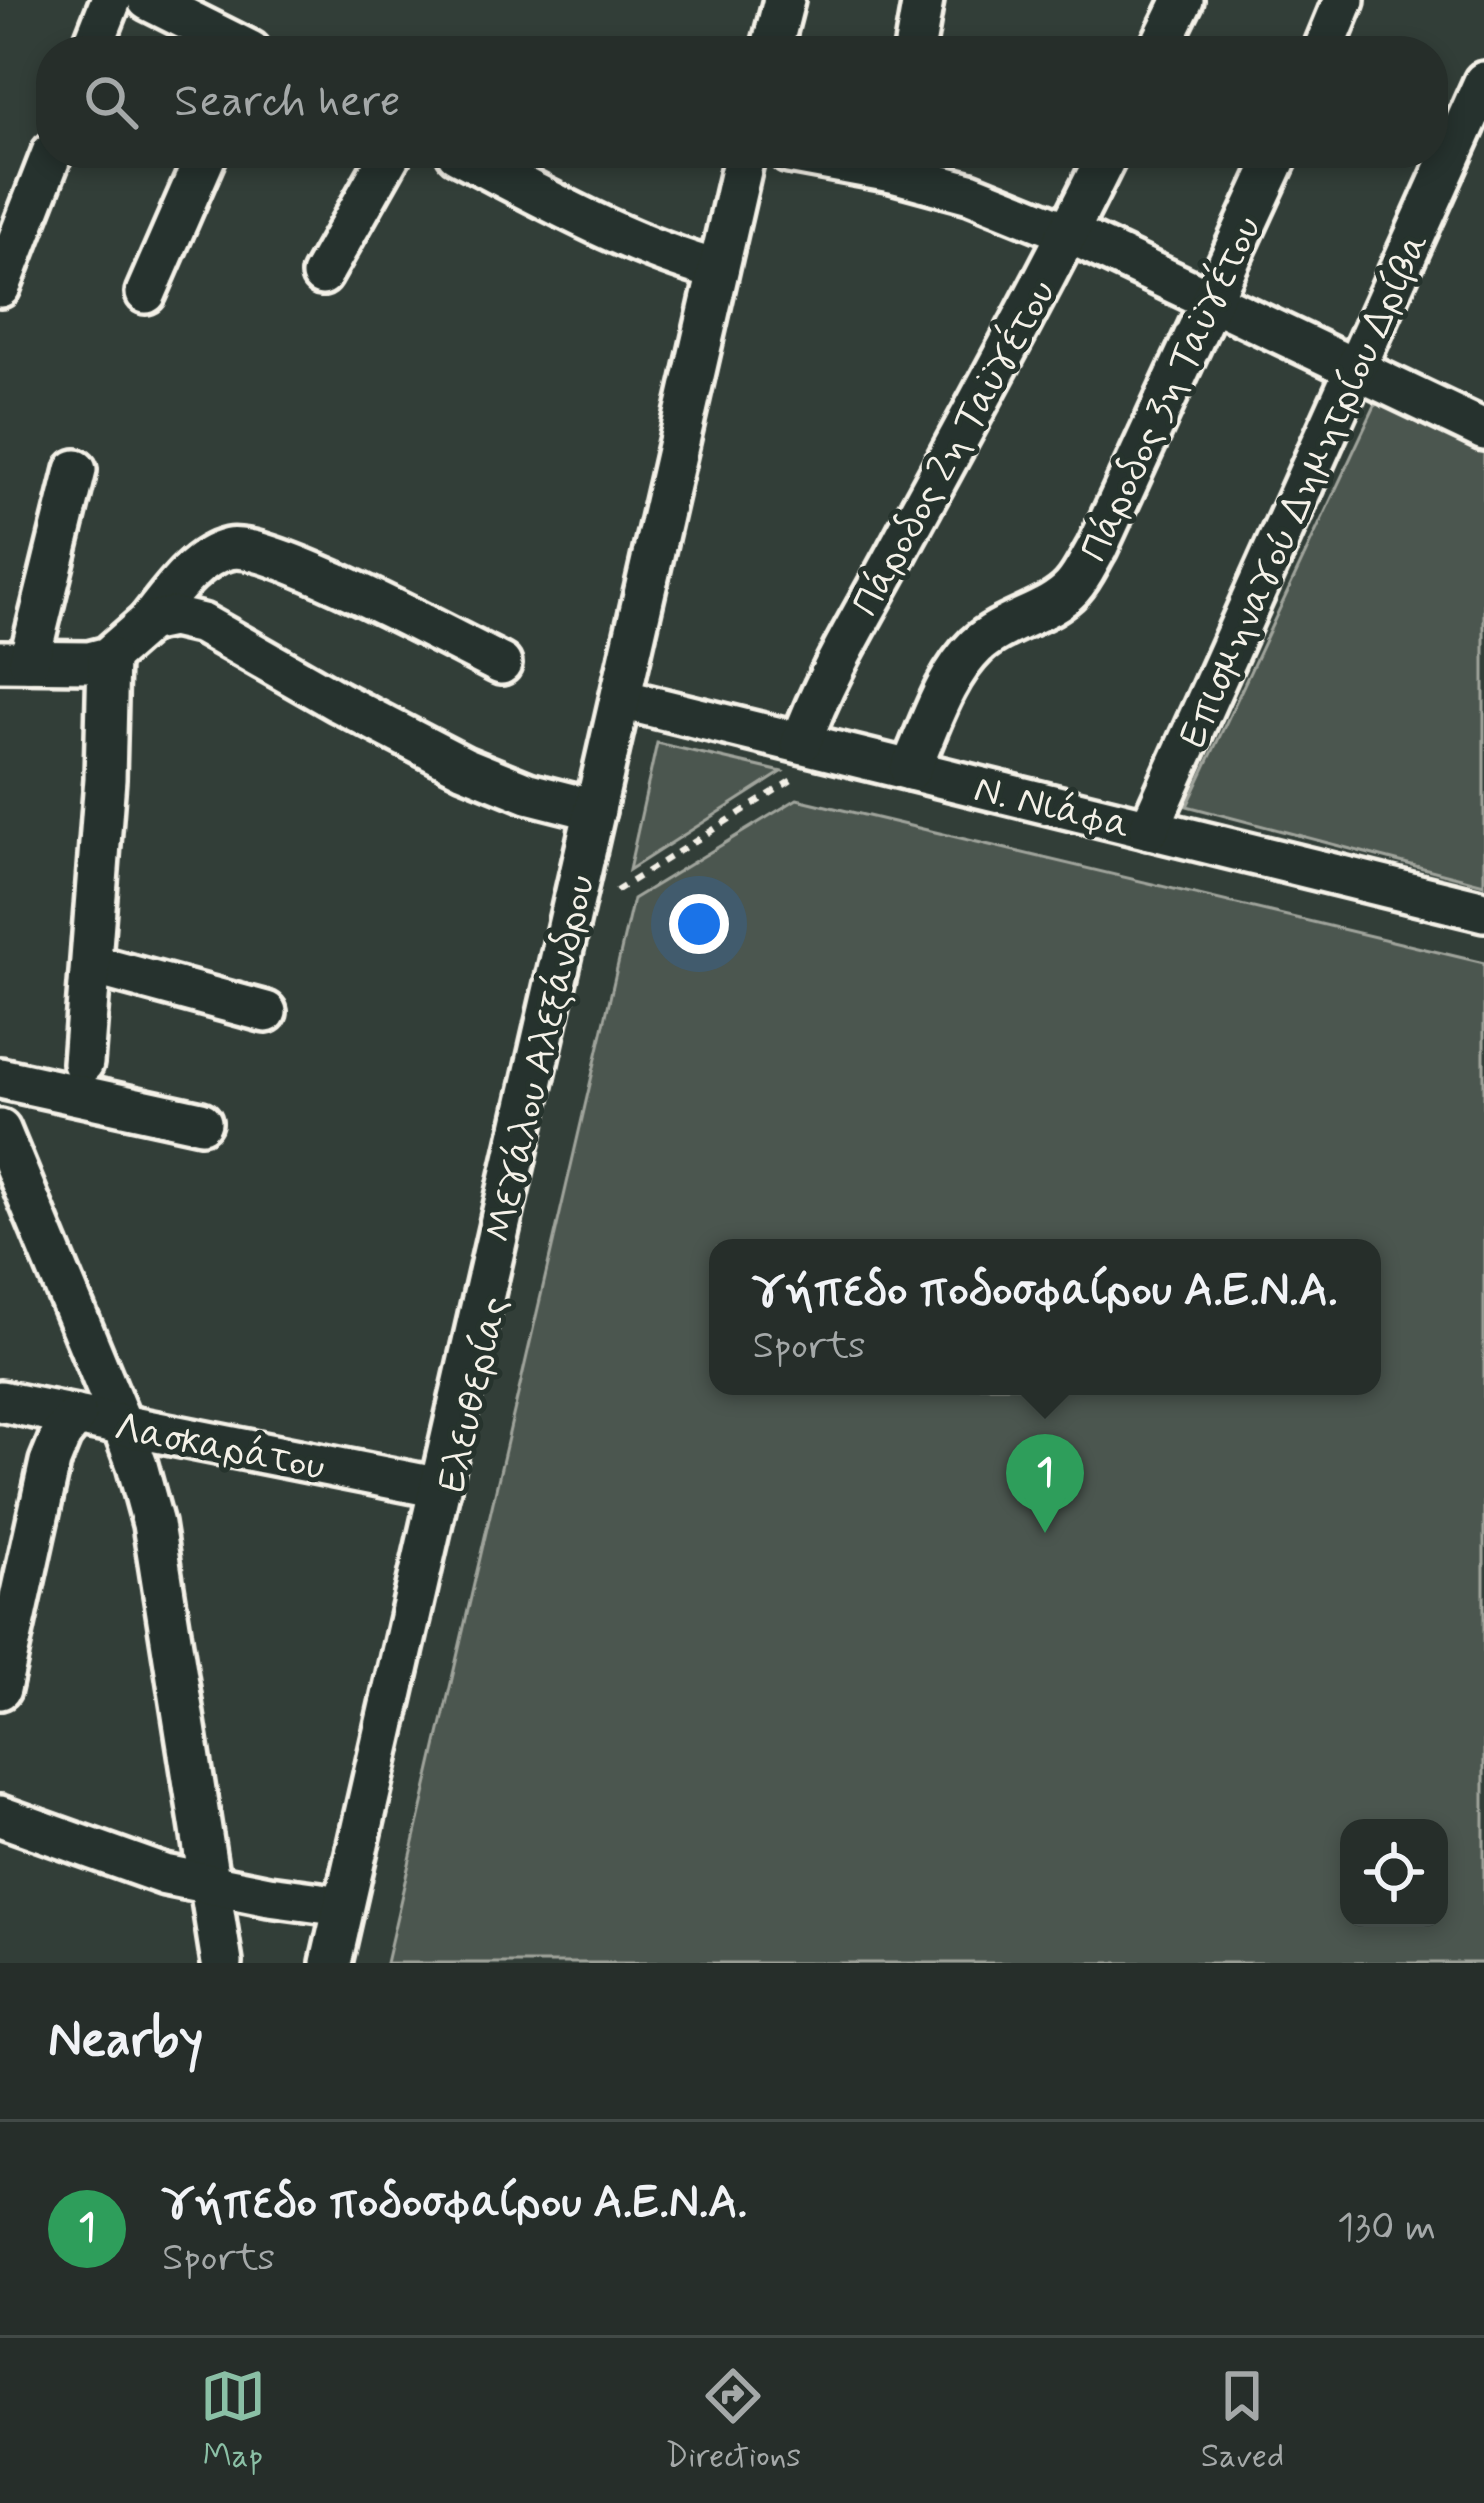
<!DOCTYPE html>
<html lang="en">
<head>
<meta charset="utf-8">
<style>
	:root { --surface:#262e2a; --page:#323a36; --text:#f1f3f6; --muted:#a4a8a8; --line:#424a47; --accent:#8abfa5 }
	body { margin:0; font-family:Mynerve,sans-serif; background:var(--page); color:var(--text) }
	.controls { position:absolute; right:36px; bottom:36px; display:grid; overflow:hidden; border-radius:24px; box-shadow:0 6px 18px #0003 }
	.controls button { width:108px; height:108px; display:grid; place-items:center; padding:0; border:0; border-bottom:3px solid var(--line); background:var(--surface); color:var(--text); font:60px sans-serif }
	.you { position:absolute; left:699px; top:924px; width:42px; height:42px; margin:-30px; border:9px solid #fff; border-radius:50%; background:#1a73e8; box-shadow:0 0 0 18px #1a73e833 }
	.badge { display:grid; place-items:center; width:78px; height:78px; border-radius:50%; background:var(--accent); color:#fff; font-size:39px; font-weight:700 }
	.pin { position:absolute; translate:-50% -99px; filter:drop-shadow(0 3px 6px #0008) }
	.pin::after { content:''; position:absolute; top:63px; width:42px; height:36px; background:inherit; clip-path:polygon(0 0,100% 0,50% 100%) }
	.popup { position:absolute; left:709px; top:1239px; width:672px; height:156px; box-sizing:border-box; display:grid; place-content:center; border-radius:24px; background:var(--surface); filter:drop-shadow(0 3px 9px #0005); font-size:39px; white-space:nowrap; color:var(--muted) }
	.popup b { font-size:45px; color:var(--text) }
	.popup::after { content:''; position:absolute; left:50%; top:100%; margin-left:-24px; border:24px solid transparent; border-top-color:var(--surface) }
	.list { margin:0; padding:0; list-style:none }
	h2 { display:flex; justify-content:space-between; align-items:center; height:156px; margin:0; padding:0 48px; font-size:51px }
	h2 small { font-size:39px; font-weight:400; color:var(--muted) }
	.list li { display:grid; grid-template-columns:78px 1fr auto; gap:36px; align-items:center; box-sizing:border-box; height:216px; padding:0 48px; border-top:3px solid var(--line) }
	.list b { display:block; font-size:45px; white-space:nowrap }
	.list p { margin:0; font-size:39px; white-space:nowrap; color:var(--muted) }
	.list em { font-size:39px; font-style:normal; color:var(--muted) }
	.icon { flex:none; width:66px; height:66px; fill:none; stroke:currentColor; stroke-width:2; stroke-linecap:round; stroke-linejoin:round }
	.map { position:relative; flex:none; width:1484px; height:1963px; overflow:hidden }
	.search { position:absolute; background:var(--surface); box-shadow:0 6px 18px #0003; left:36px; right:36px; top:36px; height:132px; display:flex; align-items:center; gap:30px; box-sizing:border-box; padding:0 42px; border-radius:48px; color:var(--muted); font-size:45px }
	.sheet { height:372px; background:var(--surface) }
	nav { display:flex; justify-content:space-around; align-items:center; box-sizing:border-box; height:168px; border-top:3px solid var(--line); background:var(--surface); font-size:33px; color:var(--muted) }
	nav a { display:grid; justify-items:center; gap:6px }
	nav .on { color:var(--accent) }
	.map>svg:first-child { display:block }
	.green { fill:#4c564f; stroke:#a0a49c; stroke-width:3; fill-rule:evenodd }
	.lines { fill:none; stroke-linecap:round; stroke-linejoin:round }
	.minor-casing { stroke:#f4f1e8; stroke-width:48 }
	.path { stroke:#f4f1e8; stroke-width:6; stroke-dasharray:9 9; stroke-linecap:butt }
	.minor { stroke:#26332d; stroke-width:39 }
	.labels { text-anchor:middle; stroke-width:10; stroke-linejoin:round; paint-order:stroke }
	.street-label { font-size:39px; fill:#f4f1e8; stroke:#26332d }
</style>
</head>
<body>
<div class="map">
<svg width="1484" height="1963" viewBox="0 0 1484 1963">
	<rect width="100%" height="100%" fill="#323e38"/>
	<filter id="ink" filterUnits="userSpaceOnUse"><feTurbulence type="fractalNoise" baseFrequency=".00833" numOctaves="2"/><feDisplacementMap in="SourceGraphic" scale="24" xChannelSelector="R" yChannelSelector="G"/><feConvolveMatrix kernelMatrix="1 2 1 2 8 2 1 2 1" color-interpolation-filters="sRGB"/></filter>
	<g filter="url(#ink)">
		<g class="green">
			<polygon points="1380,395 1484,446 1484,884 1187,806"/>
			<polygon points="657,743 782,772 629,870"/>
			<path d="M797 799 1484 963V1963H386L633 899ZM718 1248H1372V1386H718ZM1349 1828H1439V1918H1349Z"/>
		</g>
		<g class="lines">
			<g class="minor-casing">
				<g id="minor">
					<polyline points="148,0 250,51"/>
					<polyline points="91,51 111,0"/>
					<polyline points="771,51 784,0"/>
					<polyline points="914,51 923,0"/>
					<polyline points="1158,51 1183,0"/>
					<polyline points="1323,51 1344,0"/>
					<path d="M457 153C541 196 626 245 717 270"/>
					<polyline points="789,153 892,172 970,193 1069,233 1484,430"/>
					<polyline points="322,275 391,153"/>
					<polyline points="0,287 52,153"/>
					<polyline points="146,293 207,153"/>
					<path d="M148 622C169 596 194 557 229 549 268 540 456 642 501 664"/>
					<polyline points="0,661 89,662 108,657 148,622 172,617 202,624 337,701 464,767 528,793 595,810"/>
					<polyline points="29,661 76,470"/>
					<polyline points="621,699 1484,911"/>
					<path d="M801 743C827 670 869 606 905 537 974 410 1044 283 1108 153"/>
					<path d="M910 770C929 729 943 678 976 646 1004 620 1048 614 1072 588 1083 576 1089 561 1097 548L1279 153"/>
					<polyline points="1149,829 1484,82"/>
					<polyline points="92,965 266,1012"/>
					<polyline points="83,1063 105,779 108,657"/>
					<polyline points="0,1078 201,1122"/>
					<polyline points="0,1130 122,1425 137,1465 153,1524 222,1963"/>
					<polyline points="0,1401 440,1488"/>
					<polyline points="0,1689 50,1462 61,1435 76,1416"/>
					<polyline points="0,1816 165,1875 269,1896 343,1906"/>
					<polyline points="331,1963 745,153"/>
				</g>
			</g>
			<polyline class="path" points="616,891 792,780"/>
			<use href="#minor" class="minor"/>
		</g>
	</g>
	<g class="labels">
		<g class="street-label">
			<text transform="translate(1169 388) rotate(-65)" y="14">Πάροδος 3η Ταϋγέτου</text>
			<text transform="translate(952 447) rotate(-61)" y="14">Πάροδος 2η Ταϋγέτου</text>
			<text transform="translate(1302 489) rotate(-66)" y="14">Επισμηναγού Δημητρίου Δρίβα</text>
			<text transform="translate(1053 805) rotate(14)" y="14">Ν. Νιάφα</text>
			<text transform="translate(538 1058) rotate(-77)" y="14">Μεγάλου Αλεξάνδρου</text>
			<text transform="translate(471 1394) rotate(-77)" y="14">Ελευθερίας</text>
			<text transform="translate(220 1445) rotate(11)" y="14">Λασκαράτου</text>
		</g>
	</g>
</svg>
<div class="controls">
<button><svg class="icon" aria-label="locate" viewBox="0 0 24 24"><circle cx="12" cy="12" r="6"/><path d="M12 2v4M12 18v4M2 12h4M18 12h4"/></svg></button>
</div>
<div class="you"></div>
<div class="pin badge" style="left:1045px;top:1533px;background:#2e9e5b">1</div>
<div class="popup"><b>γήπεδο ποδοσφαίρου Α.Ε.Ν.Α.</b>Sports</div>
<div class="search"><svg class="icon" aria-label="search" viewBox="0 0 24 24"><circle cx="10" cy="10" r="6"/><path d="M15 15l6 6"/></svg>Search here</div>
</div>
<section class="sheet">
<h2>Nearby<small></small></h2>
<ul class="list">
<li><span class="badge" style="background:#2e9e5b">1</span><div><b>γήπεδο ποδοσφαίρου Α.Ε.Ν.Α.</b><p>Sports</p></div><em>130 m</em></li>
</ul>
</section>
<nav>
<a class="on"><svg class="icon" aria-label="map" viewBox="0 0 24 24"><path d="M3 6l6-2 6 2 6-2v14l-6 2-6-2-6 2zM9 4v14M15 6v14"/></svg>Map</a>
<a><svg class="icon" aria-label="directions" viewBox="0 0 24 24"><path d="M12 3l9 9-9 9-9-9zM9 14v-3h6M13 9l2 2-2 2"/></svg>Directions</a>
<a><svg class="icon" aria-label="saved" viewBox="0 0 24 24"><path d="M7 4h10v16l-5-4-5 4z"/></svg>Saved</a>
</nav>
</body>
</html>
